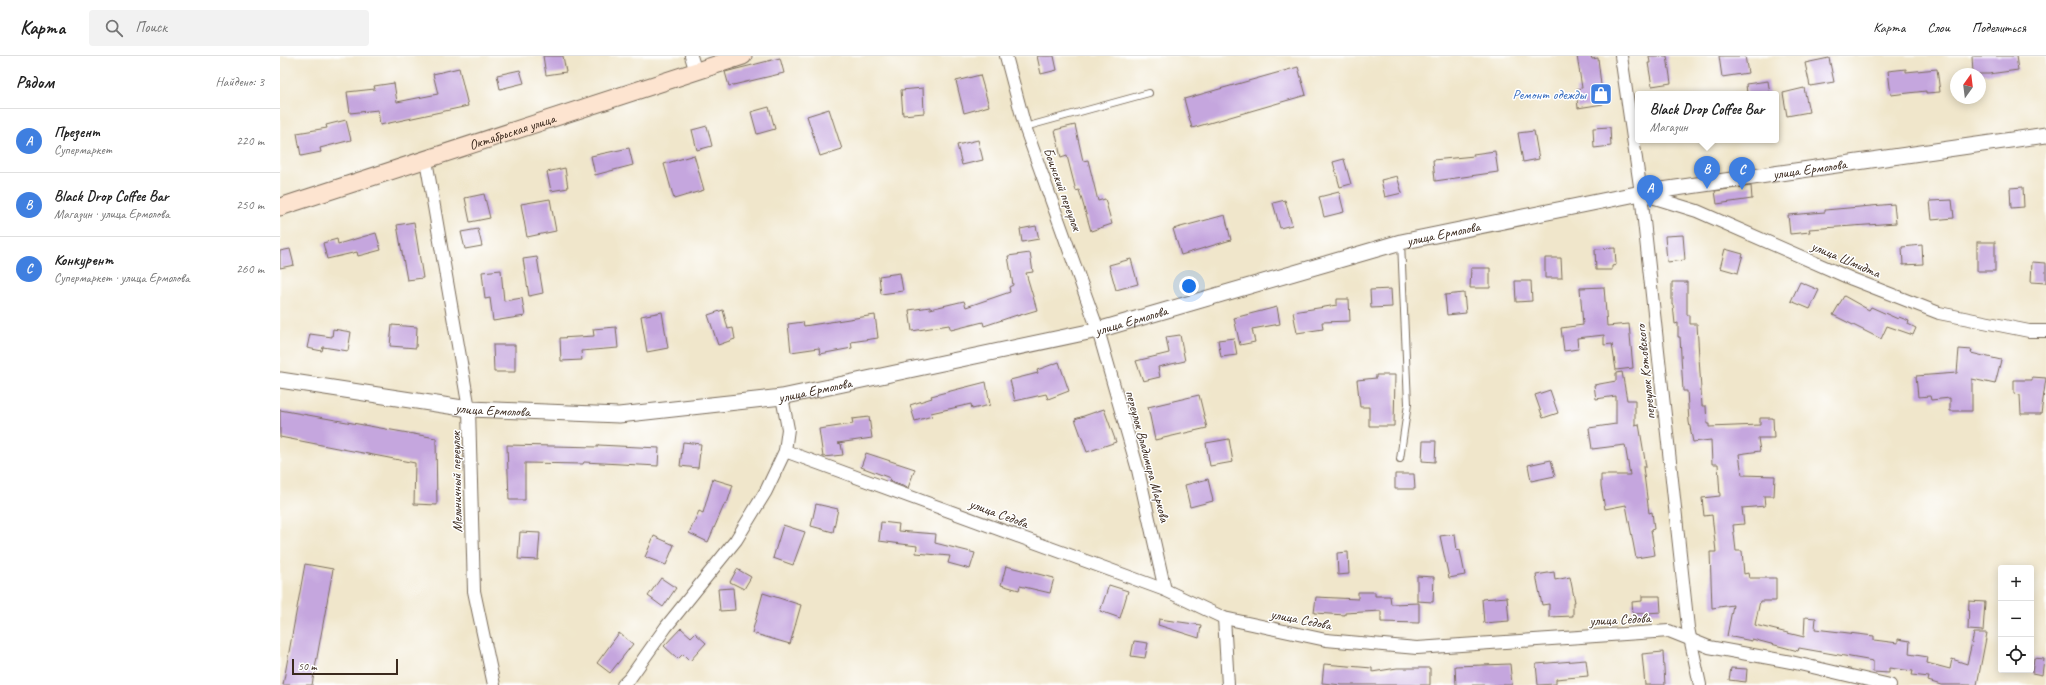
<!DOCTYPE html>
<html lang="ru">
<head>
<meta charset="utf-8">
<style>
	:root { --surface:#fff; --page:#f2f2f2; --text:#222; --muted:#767676; --line:#e0e0e0; --accent:#d1495b }
	body { margin:0; font-family:Caveat,sans-serif; background:var(--page); color:var(--text) }
	.controls { position:absolute; right:12px; bottom:12px; display:grid; overflow:hidden; border-radius:4px; box-shadow:0 2px 10px #0003 }
	.controls button { width:36px; height:36px; display:grid; place-items:center; padding:0; border:0; border-bottom:1px solid var(--line); background:var(--surface); color:var(--text); font:20px sans-serif }
	.compass { position:absolute; left:1670px; top:12px; width:36px; height:36px; border-radius:50%; background:var(--surface); box-shadow:0 2px 10px #0003; rotate:14deg }
	.scale { position:absolute; left:12px; bottom:10px; width:106px; box-sizing:border-box; padding-left:4px; border:2px solid #3b2a1e; border-top:0; font-size:11px; line-height:14px; white-space:nowrap; color:#3b2a1e; -webkit-text-stroke:3px #fff; paint-order:stroke }
	.you { position:absolute; left:909px; top:230px; width:14px; height:14px; margin:-10px; border:3px solid #fff; border-radius:50%; background:#1a73e8; box-shadow:0 0 0 6px #1a73e833 }
	.badge { display:grid; place-items:center; width:26px; height:26px; border-radius:50%; background:var(--accent); color:#fff; font-size:13px; font-weight:700 }
	.pin { position:absolute; translate:-50% -33px; filter:drop-shadow(0 1px 2px #0008) }
	.pin::after { content:''; position:absolute; top:21px; width:14px; height:12px; background:inherit; clip-path:polygon(0 0,100% 0,50% 100%) }
	.popup { position:absolute; left:1355px; top:35px; width:144px; height:52px; box-sizing:border-box; display:grid; place-content:center; border-radius:4px; background:var(--surface); filter:drop-shadow(0 1px 3px #0005); font-size:13px; white-space:nowrap; color:var(--muted) }
	.popup b { font-size:15px; color:var(--text) }
	.popup::after { content:''; position:absolute; left:50%; top:100%; margin-left:-8px; border:8px solid transparent; border-top-color:var(--surface) }
	.list { margin:0; padding:0; list-style:none }
	h2 { display:flex; justify-content:space-between; align-items:center; height:52px; margin:0; padding:0 16px; font-size:17px }
	h2 small { font-size:13px; font-weight:400; color:var(--muted) }
	.list li { display:grid; grid-template-columns:26px 1fr auto; gap:12px; align-items:center; box-sizing:border-box; height:64px; padding:0 16px; border-top:1px solid var(--line) }
	.list b { display:block; font-size:15px; white-space:nowrap }
	.list p { margin:0; font-size:13px; white-space:nowrap; color:var(--muted) }
	.list em { font-size:13px; font-style:normal; color:var(--muted) }
	.icon { flex:none; width:22px; height:22px; fill:none; stroke:currentColor; stroke-width:2; stroke-linecap:round; stroke-linejoin:round }
	.map { position:relative; flex:none; width:1766px; height:629px; overflow:hidden }
	header { display:flex; align-items:center; gap:24px; box-sizing:border-box; height:56px; padding:0 20px; background:var(--surface); border-bottom:1px solid var(--line) }
	header strong { font-size:19px }
	nav { display:flex; gap:22px; margin-inline-start:auto; font-size:14px }
	.search { width:280px; height:36px; background:var(--page); display:flex; align-items:center; gap:10px; box-sizing:border-box; padding:0 14px; border-radius:4px; color:var(--muted); font-size:15px }
	main { display:flex }
	aside { flex:1; background:var(--surface) }
	.map>svg:first-child { display:block }
	.building { fill:#c5a6de }
	.lines { fill:none; stroke-linecap:round; stroke-linejoin:round }
	.service-casing { stroke:#7a6c5b; stroke-width:8 }
	.minor-casing { stroke:#7a6c5b; stroke-width:14 }
	.tertiary-casing { stroke:#7a6c5b; stroke-width:17 }
	.secondary-casing { stroke:#7a6c5b; stroke-width:19 }
	.service { stroke:#fff; stroke-width:6 }
	.minor { stroke:#fff; stroke-width:12 }
	.tertiary { stroke:#fff; stroke-width:15 }
	.secondary { stroke:#fde4d0; stroke-width:17 }
	.labels { text-anchor:middle; stroke-width:3; stroke-linejoin:round; paint-order:stroke }
	.shop-label { font-size:14px; fill:#366cbe; stroke:#fff; text-anchor:end }
	.street-label { font-size:14px; fill:#3b2a1e; stroke:#fff }
</style>
</head>
<body>
<header>
<strong>Карта</strong>
<div class="search"><svg class="icon" aria-label="search" viewBox="0 0 24 24"><circle cx="10" cy="10" r="6"/><path d="M15 15l6 6"/></svg>Поиск</div>
<nav><a>Карта</a><a>Слои</a><a>Поделиться</a></nav>
</header>
<main>
<aside>
<h2>Рядом<small>Найдено: 3</small></h2>
<ul class="list">
<li><span class="badge" style="background:#3f7fe0">A</span><div><b>Презент</b><p>Супермаркет</p></div><em>220 m</em></li>
<li><span class="badge" style="background:#3f7fe0">B</span><div><b>Black Drop Coffee Bar</b><p>Магазин · улица Ермолова</p></div><em>250 m</em></li>
<li><span class="badge" style="background:#3f7fe0">C</span><div><b>Конкурент</b><p>Супермаркет · улица Ермолова</p></div><em>260 m</em></li>
</ul>
</aside>
<div class="map">
<svg width="1766" height="629" viewBox="0 0 1766 629">
	<rect width="100%" height="100%" fill="#fff"/>
	<filter id="ink" filterUnits="userSpaceOnUse"><feTurbulence type="fractalNoise" baseFrequency=".025" numOctaves="2"/><feDisplacementMap in="SourceGraphic" scale="8" xChannelSelector="R" yChannelSelector="G"/><feConvolveMatrix kernelMatrix="1 2 1 2 8 2 1 2 1" color-interpolation-filters="sRGB"/></filter>
	<filter id="wash" filterUnits="userSpaceOnUse"><feTurbulence type="fractalNoise" baseFrequency=".012" numOctaves="4" result="noise"/><feDisplacementMap in="SourceGraphic" scale="16" xChannelSelector="R" yChannelSelector="G"/><feGaussianBlur stdDeviation="0.9" result="paint"/><feColorMatrix in="noise" values="0 0 0 0 0 0 0 0 0 0 0 0 0 0 0 0 0 1.4 0 .05"/><feComposite in="paint" operator="in"/></filter>
	<g filter="url(#wash)">
		<rect width="100%" height="100%" fill="#f0e6cb"/>
		<g id="blocks">
			<g class="building">
				<polygon points="263,0 283,0 286,16 266,19"/>
				<polygon points="757,0 774,0 777,14 761,18"/>
				<polygon points="1297,0 1311,0 1312,3 1318,2 1323,48 1298,52 1296,33 1302,32"/>
				<polygon points="1369,0 1387,0 1391,27 1372,30 1368,7 1370,7"/>
				<polygon points="1439,0 1465,0 1468,17 1442,21"/>
				<polygon points="1692,0 1736,0 1738,14 1709,18 1693,18"/>
				<polygon points="500,2 504,17 449,30 445,16"/>
				<polygon points="1549,2 1554,26 1530,30 1525,7"/>
				<polygon points="1018,11 1026,39 912,72 904,43"/>
				<polygon points="179,12 188,50 100,69 98,54 70,57 67,36 95,33 94,30 114,27 117,46 158,38 153,18"/>
				<polygon points="1626,13 1626,16 1657,13 1660,36 1646,37 1646,35 1611,39 1608,15"/>
				<polygon points="240,14 244,27 220,33 217,19"/>
				<polygon points="700,19 709,50 684,57 676,25"/>
				<polygon points="1488,25 1490,38 1467,38 1466,28"/>
				<polygon points="643,32 644,57 623,59 621,34"/>
				<polygon points="1524,32 1529,56 1507,60 1503,37"/>
				<polygon points="489,51 495,73 477,78 471,56"/>
				<polygon points="549,53 562,93 540,100 527,60"/>
				<polygon points="66,64 71,84 40,92 41,96 21,100 17,77 47,72 46,69"/>
				<polygon points="795,69 803,105 808,104 818,145 825,143 832,168 811,175 799,134 796,135 787,100 781,102 775,74"/>
				<polygon points="427,70 432,90 417,94 412,74"/>
				<polygon points="1330,71 1331,90 1314,92 1313,72"/>
				<polygon points="1254,75 1259,103 1243,106 1238,77"/>
				<polygon points="698,84 703,104 682,109 677,89"/>
				<polygon points="349,92 353,109 315,119 311,100"/>
				<polygon points="1215,95 1218,116 1155,125 1153,104 1194,100 1193,98"/>
				<polygon points="414,99 424,134 394,143 384,108"/>
				<polygon points="1064,103 1071,128 1060,131 1053,106"/>
				<polygon points="285,112 288,132 271,135 267,116"/>
				<polygon points="1117,120 1122,137 1105,141 1101,124"/>
				<polygon points="1471,130 1472,143 1437,148 1435,135"/>
				<polygon points="1743,131 1744,151 1731,152 1730,132"/>
				<polygon points="1059,136 1064,156 1044,161 1039,141"/>
				<polygon points="204,138 210,162 190,166 185,142"/>
				<polygon points="270,143 276,175 247,181 241,148"/>
				<polygon points="1005,144 1012,169 1000,172 993,147"/>
				<polygon points="1672,144 1674,162 1652,164 1650,145"/>
				<polygon points="1614,148 1616,167 1529,173 1530,176 1510,178 1508,159 1545,156 1545,154"/>
				<polygon points="945,159 951,184 901,199 893,173"/>
				<polygon points="134,166 143,222 127,224 117,169"/>
				<polygon points="756,170 759,183 742,186 740,173"/>
				<polygon points="198,173 202,190 185,193 181,176"/>
				<polygon points="96,177 101,194 78,200 77,196 47,203 43,187 57,183 58,188"/>
				<polygon points="1403,179 1405,204 1387,206 1385,180"/>
				<rect x="1697" y="186" width="18" height="29"/>
				<polygon points="1642,189 1643,208 1623,209 1622,191"/>
				<polygon points="1335,192 1336,209 1332,210 1332,214 1316,214 1315,193"/>
				<polygon points="10,193 14,209 0,212 0,195"/>
				<polygon points="1445,193 1463,198 1458,217 1440,212"/>
				<polygon points="750,197 753,216 746,217 757,254 737,260 737,259 704,270 703,266 671,274 669,269 632,275 629,254 650,251 650,253 684,245 686,251 730,236 729,231 733,229 728,200"/>
				<polygon points="257,201 263,237 249,240 243,203"/>
				<polygon points="1265,202 1281,202 1282,222 1265,222"/>
				<polygon points="851,203 858,228 836,234 829,209"/>
				<polygon points="1752,206 1766,207 1766,227 1751,226"/>
				<polygon points="1191,212 1210,212 1210,232 1190,232"/>
				<polygon points="221,214 224,245 242,242 245,260 213,265 210,242 205,243 202,216"/>
				<polygon points="620,217 623,235 601,238 599,220"/>
				<polygon points="1235,225 1251,225 1252,245 1236,246"/>
				<polygon points="1392,226 1407,226 1407,259 1410,259 1410,268 1417,268 1422,350 1426,350 1427,368 1429,368 1429,371 1480,369 1480,362 1493,362 1494,382 1478,382 1480,395 1459,398 1462,419 1495,420 1494,440 1484,440 1485,450 1462,452 1464,468 1453,469 1456,495 1462,495 1464,518 1468,517 1469,522 1496,522 1496,545 1480,545 1475,569 1524,581 1525,561 1536,562 1535,573 1594,580 1594,584 1618,587 1618,583 1630,585 1629,598 1648,601 1647,607 1670,613 1672,603 1687,608 1694,577 1707,577 1697,629 1661,629 1648,625 1649,621 1632,619 1633,615 1609,612 1609,617 1593,616 1593,605 1519,592 1518,595 1472,583 1472,585 1447,580 1453,549 1432,552 1430,496 1436,496 1432,459 1424,460 1422,442 1440,440 1438,408 1432,408 1431,384 1413,386 1409,366 1407,335 1403,335 1400,281 1398,281 1398,267 1395,268 1393,249 1392,249"/>
				<polygon points="1520,226 1539,234 1530,253 1511,245"/>
				<polygon points="1324,231 1327,270 1349,268 1353,312 1336,314 1332,288 1324,289 1324,279 1297,282 1298,293 1284,295 1281,272 1303,269 1300,232"/>
				<polygon points="1111,233 1112,251 1091,252 1090,234"/>
				<polygon points="1184,237 1186,257 1167,259 1165,239"/>
				<polygon points="1564,240 1589,254 1591,251 1618,263 1619,261 1629,265 1628,268 1636,272 1633,279 1607,270 1601,283 1553,259"/>
				<polygon points="1057,243 1069,243 1070,265 1042,266 1043,273 1017,277 1013,256 1057,249"/>
				<polygon points="997,251 1000,268 972,273 975,286 960,289 954,262"/>
				<polygon points="443,254 448,273 453,272 455,283 438,289 428,259"/>
				<polygon points="382,256 388,292 367,296 361,260"/>
				<polygon points="595,259 598,282 571,286 572,292 540,298 539,292 511,296 508,268 523,266 524,270"/>
				<polygon points="112,269 137,271 136,292 110,290"/>
				<polygon points="336,271 338,292 301,295 302,304 281,305 280,282 314,280 313,273"/>
				<polygon points="53,273 71,276 68,295 43,291 42,295 27,292 30,278 52,281"/>
				<polygon points="900,279 905,305 878,311 880,321 863,325 856,305 889,297 886,281"/>
				<polygon points="954,282 957,299 941,301 938,284"/>
				<polygon points="213,289 235,289 235,316 214,316"/>
				<polygon points="1679,293 1692,294 1691,297 1721,304 1715,328 1692,323 1692,355 1670,355 1670,342 1651,344 1650,340 1638,341 1636,320 1677,317"/>
				<polygon points="779,306 789,335 768,343 766,338 735,345 730,324 758,317 757,314"/>
				<polygon points="1342,316 1347,344 1355,344 1355,369 1359,368 1363,392 1366,411 1363,411 1369,457 1372,456 1374,473 1371,474 1375,499 1356,502 1346,449 1325,453 1321,430 1321,419 1350,419 1345,389 1312,393 1309,372 1336,368 1336,340 1316,343 1314,329 1336,325 1336,317"/>
				<polygon points="1096,319 1115,319 1114,370 1089,370 1089,351 1080,351 1077,324 1096,322"/>
				<polygon points="1752,321 1766,322 1761,358 1741,358 1740,339 1734,338 1734,324 1752,324"/>
				<polygon points="706,326 710,349 692,353 691,348 651,357 652,360 635,365 630,349 652,342 651,340"/>
				<polygon points="1270,334 1278,357 1263,362 1255,339"/>
				<polygon points="919,339 927,372 875,384 868,351"/>
				<polygon points="824,353 836,386 807,396 795,363"/>
				<polygon points="0,354 156,382 157,449 134,448 135,407 0,381"/>
				<polygon points="589,361 592,382 558,387 561,388 563,399 543,401 539,373 573,368 572,363"/>
				<polygon points="949,383 953,406 930,410 926,387"/>
				<polygon points="1143,385 1156,385 1155,406 1142,405"/>
				<polygon points="403,386 421,388 418,412 400,410"/>
				<polygon points="227,389 318,391 318,389 379,392 378,410 304,406 303,408 245,407 245,444 229,444"/>
				<polygon points="586,397 635,413 628,432 609,425 610,422 581,411"/>
				<polygon points="1271,404 1275,420 1251,425 1248,409"/>
				<polygon points="1115,418 1134,418 1135,433 1115,433"/>
				<polygon points="433,423 453,429 447,448 445,447 428,486 409,477 419,455 423,457"/>
				<polygon points="928,423 933,445 910,451 905,429"/>
				<polygon points="536,448 558,453 553,476 531,470"/>
				<polygon points="601,466 619,468 618,475 656,478 655,487 695,497 690,513 668,507 670,500 636,497 637,490 599,485"/>
				<polygon points="503,469 525,476 513,509 493,502"/>
				<polygon points="240,476 260,477 258,504 238,503"/>
				<polygon points="1175,478 1177,495 1180,494 1185,519 1169,522 1160,480"/>
				<polygon points="374,480 394,489 386,509 365,501"/>
				<polygon points="1068,496 1069,518 1058,519 1057,497"/>
				<polygon points="25,508 53,513 32,629 3,629"/>
				<polygon points="726,510 774,522 770,537 740,530 739,534 721,529"/>
				<polygon points="457,513 471,521 464,533 450,526"/>
				<polygon points="1274,516 1275,524 1290,521 1295,546 1293,546 1293,560 1269,561 1269,548 1262,549 1256,519"/>
				<polygon points="1137,520 1154,521 1153,546 1137,545"/>
				<polygon points="381,522 396,532 383,551 368,540"/>
				<polygon points="829,529 848,535 840,562 820,555"/>
				<polygon points="453,532 455,554 440,555 438,533"/>
				<polygon points="1078,536 1095,536 1095,540 1110,540 1111,548 1139,547 1139,567 1101,566 1101,555 1065,557 1065,559 1034,557 1036,541 1078,543"/>
				<polygon points="483,537 521,549 510,588 472,577"/>
				<polygon points="1362,540 1380,540 1381,556 1353,558 1352,546 1362,545"/>
				<polygon points="1227,541 1229,565 1204,567 1202,543"/>
				<polygon points="1689,545 1705,546 1703,575 1688,574"/>
				<polygon points="879,563 921,569 919,582 878,569"/>
				<polygon points="401,572 411,581 415,577 426,587 410,605 403,598 398,603 384,590"/>
				<polygon points="339,577 353,588 330,617 317,607"/>
				<polygon points="854,585 868,587 865,602 851,600"/>
				<polygon points="1383,596 1385,629 1365,629 1362,598"/>
				<polygon points="1754,602 1764,603 1762,619 1752,617"/>
				<polygon points="1306,604 1308,620 1276,623 1276,628 1258,629 1256,608"/>
				<polygon points="1044,608 1092,612 1092,616 1117,612 1150,612 1150,629 1062,629 1042,627"/>
				<polygon points="1230,608 1232,629 1176,629 1175,610"/>
				<polygon points="1451,612 1467,613 1466,626 1449,624"/>
			</g>
		</g>
	</g>
	<g filter="url(#ink)">
		<use href="#blocks" fill-opacity="0" stroke="#7a6c5b" stroke-width="1"/>
		<g class="lines">
			<g class="service-casing">
				<g id="service">
					<polyline points="745,71 869,37"/>
					<polyline points="1120,403 1128,348 1121,186"/>
				</g>
			</g>
			<g class="minor-casing">
				<g id="minor">
					<polyline points="411,0 416,16"/>
					<polyline points="726,0 745,71 818,274 858,414 885,534"/>
					<polyline points="1341,0 1361,137 1408,572 1420,629"/>
					<polyline points="146,104 189,353 194,535 214,629"/>
					<polyline points="1362,138 1417,155 1572,223 1659,257 1749,275 1766,275"/>
					<polyline points="502,341 508,373 505,395 885,534 944,562 1046,584 1137,592 1389,575 1429,591 1511,606 1610,629"/>
					<polyline points="944,562 948,629"/>
					<polyline points="343,629 350,622 386,571 456,484 486,435 505,395"/>
				</g>
			</g>
			<g class="tertiary-casing">
				<g id="tertiary">
					<path id="s1" d="M0 324 189 353 339 359 502 341 818 274 1121 186 1361 137 1766 79"/>
				</g>
			</g>
			<g class="secondary-casing">
				<g id="secondary">
					<path id="s2" d="M0 151 463 0"/>
				</g>
			</g>
			<use href="#service" class="service"/>
			<use href="#minor" class="minor"/>
			<use href="#tertiary" class="tertiary"/>
			<use href="#secondary" class="secondary"/>
		</g>
	</g>
	<defs>
		<g id="shop-square" transform="scale(1.15)"><rect x="-9" y="-9" width="18" height="18" rx="4" fill="#3f7fe0" stroke="#fff"/><path d="M-5-2.5h2.3a2.7 3.5 0 0 1 5.4 0H5L5.5 6h-11ZM-1.5-2.5h3a1.5 2.3 0 0 0-3 0Z" fill="#fff"/></g>
	</defs>
	<g fill-rule="evenodd">
		<use href="#shop-square" x="1321" y="38"/>
	</g>
	<g class="labels">
		<g class="shop-label">
			<text x="1306" y="43">Ремонт одежды</text>
		</g>
		<g class="street-label">
			<text dy="5" stroke="none"><textPath href="#s2" startOffset="244">Октябрьская улица</textPath></text>
			<text dy="5" stroke="none"><textPath href="#s1" startOffset="1559">улица Ермолова</textPath></text>
			<text transform="translate(783 133) rotate(70)" y="5">Боинский переулок</text>
			<text dy="5" stroke="none"><textPath href="#s1" startOffset="1187">улица Ермолова</textPath></text>
			<text transform="translate(1566 203) rotate(23)" y="5">улица Шмидта</text>
			<text dy="5" stroke="none"><textPath href="#s1" startOffset="863">улица Ермолова</textPath></text>
			<text transform="translate(1365 316) rotate(-96)" y="5">переулок Котовского</text>
			<text dy="5" stroke="none"><textPath href="#s1" startOffset="539">улица Ермолова</textPath></text>
			<text dy="5" stroke="none"><textPath href="#s1" startOffset="215">улица Ермолова</textPath></text>
			<text transform="translate(868 400) rotate(75)" y="5">переулок Владимира Маркова</text>
			<text transform="translate(176 426) rotate(-91)" y="5">Мельничный переулок</text>
			<text transform="translate(719 457) rotate(20)" y="5">улица Седова</text>
			<text transform="translate(1021 563) rotate(11)" y="5">улица Седова</text>
			<text transform="translate(1340 563) rotate(-3)" y="5">улица Седова</text>
		</g>
	</g>
</svg>
<div class="controls">
<button>+</button>
<button>−</button>
<button><svg class="icon" aria-label="locate" viewBox="0 0 24 24"><circle cx="12" cy="12" r="6"/><path d="M12 2v4M12 18v4M2 12h4M18 12h4"/></svg></button>
</div>
<svg class="compass" viewBox="-18 -18 36 36"><path d="M0-13l5 13h-10z" fill="#e53935"/><path d="M0 13l5-13h-10z" fill="#767676"/></svg>
<div class="scale">50 m</div>
<div class="you"></div>
<div class="pin badge" style="left:1370px;top:152px;background:#3f7fe0">A</div>
<div class="pin badge" style="left:1427px;top:133px;background:#3f7fe0">B</div>
<div class="popup"><b>Black Drop Coffee Bar</b>Магазин</div>
<div class="pin badge" style="left:1462px;top:134px;background:#3f7fe0">C</div>
</div>
</main>
</body>
</html>
